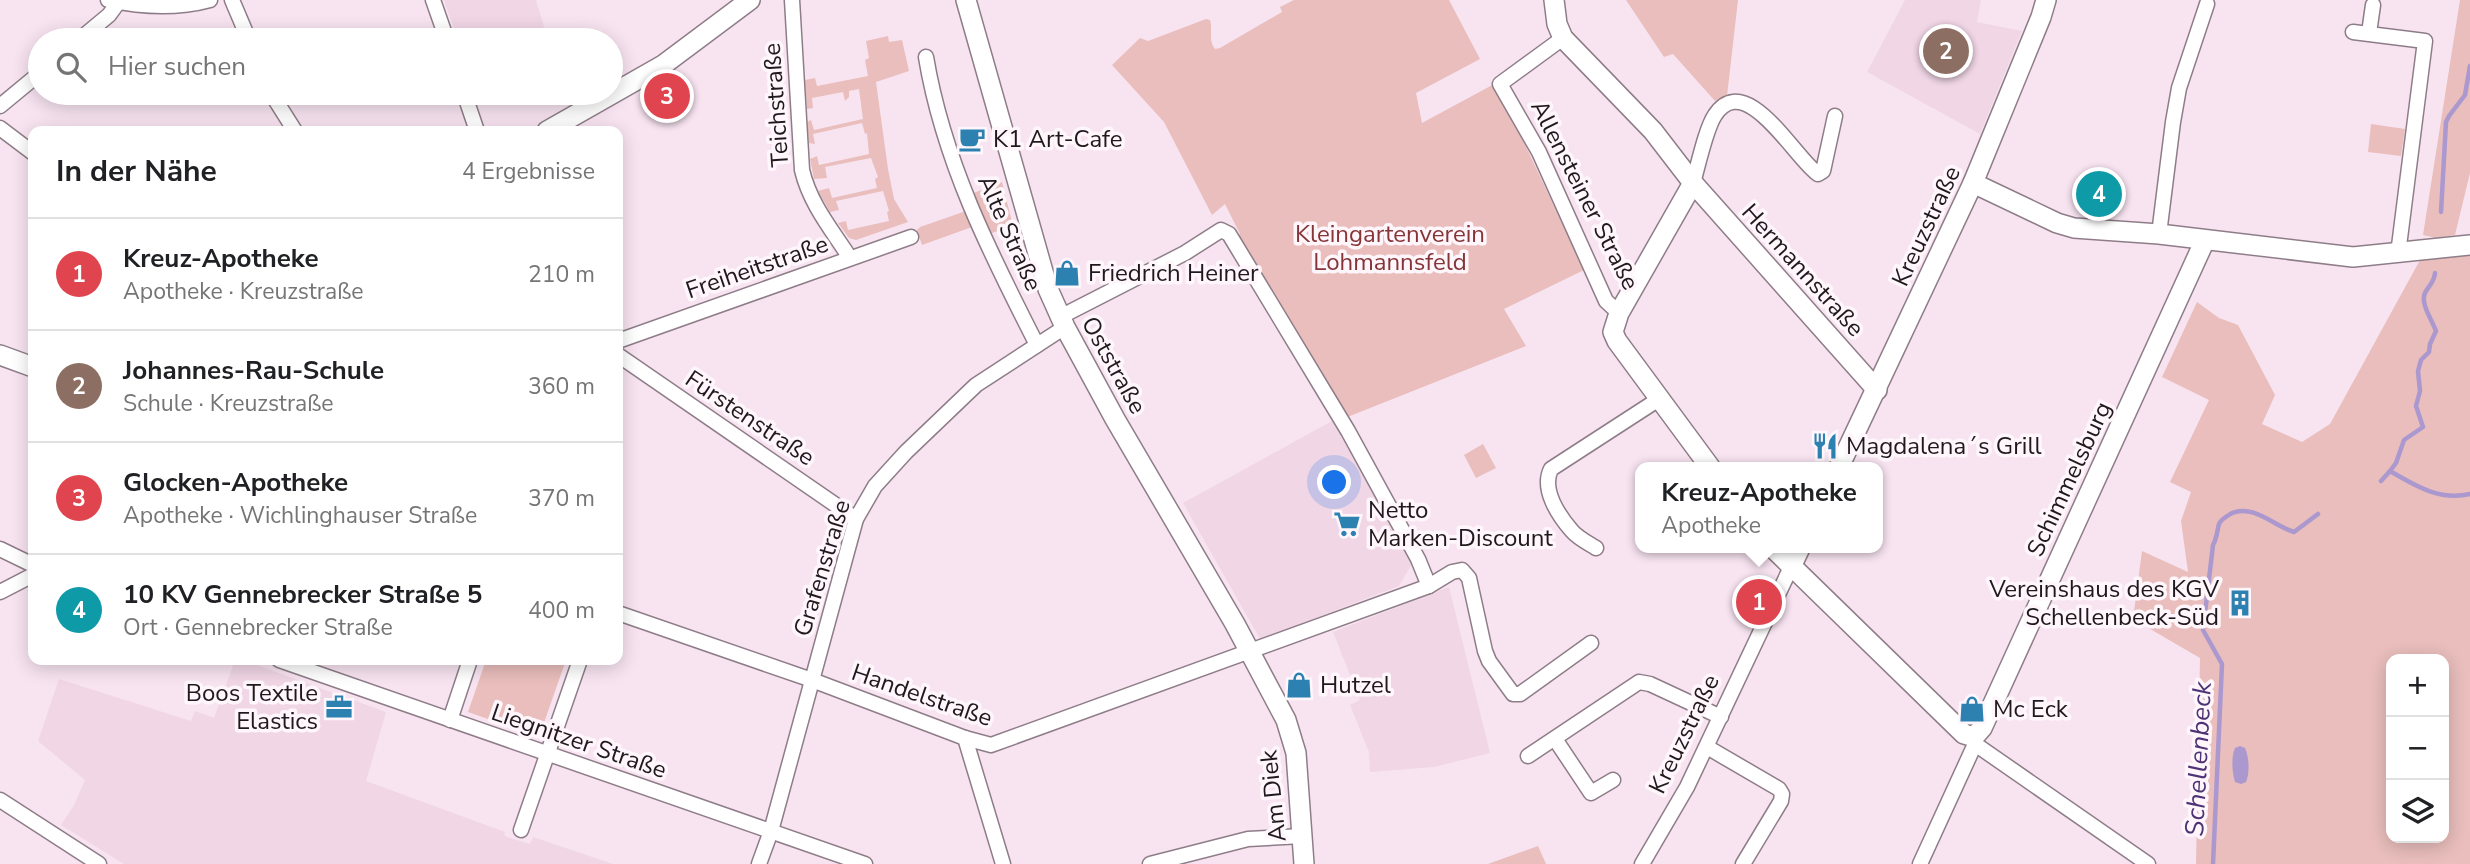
<!DOCTYPE html>
<html lang="de">
<head>
<meta charset="utf-8">
<style>
	:root { --surface:#fff; --page:#f6f6f6; --text:#202124; --muted:#757577; --line:#e0e0e0; --accent:#2c81b1 }
	body { margin:0; font-family:"Nunito Sans",sans-serif; background:var(--page); color:var(--text) }
	.controls { position:absolute; right:21px; bottom:21px; display:grid; overflow:hidden; border-radius:14px; box-shadow:0 4px 18px #0003 }
	.controls button { width:63px; height:63px; display:grid; place-items:center; padding:0; border:0; border-bottom:2px solid var(--line); background:var(--surface); color:var(--text); font:35px sans-serif }
	.you { position:absolute; left:1335px; top:483px; width:24px; height:24px; margin:-18px; border:5px solid #fff; border-radius:50%; background:#1a73e8; box-shadow:0 0 0 10px #1a73e833 }
	.badge { display:grid; place-items:center; width:46px; height:46px; border-radius:50%; background:var(--accent); color:#fff; font-size:23px; font-weight:700 }
	.pin { position:absolute; translate:-50% -50%; border:4px solid #fff; box-shadow:0 2px 7px #0006 }
	.popup { position:absolute; left:1635px; top:462px; width:248px; height:91px; box-sizing:border-box; display:grid; place-content:center; border-radius:14px; background:var(--surface); filter:drop-shadow(0 2px 5px #0005); font-size:23px; white-space:nowrap; color:var(--muted) }
	.popup b { font-size:26px; color:var(--text) }
	.popup::after { content:''; position:absolute; left:50%; top:100%; margin-left:-14px; border:14px solid transparent; border-top-color:var(--surface) }
	.list { margin:0; padding:0; list-style:none }
	h2 { display:flex; justify-content:space-between; align-items:center; height:91px; margin:0; padding:0 28px; font-size:30px }
	h2 small { font-size:23px; font-weight:400; color:var(--muted) }
	.list li { display:grid; grid-template-columns:46px 1fr auto; gap:21px; align-items:center; box-sizing:border-box; height:112px; padding:0 28px; border-top:2px solid var(--line) }
	.list b { display:block; font-size:26px; white-space:nowrap }
	.list p { margin:0; font-size:23px; white-space:nowrap; color:var(--muted) }
	.list em { font-size:23px; font-style:normal; color:var(--muted) }
	.icon { flex:none; width:38px; height:38px; fill:none; stroke:currentColor; stroke-width:2; stroke-linecap:round; stroke-linejoin:round }
	.map { position:relative; flex:none; width:2470px; height:864px; overflow:hidden }
	.search { position:absolute; background:var(--surface); box-shadow:0 4px 18px #0003; left:28px; top:28px; width:595px; height:77px; display:flex; align-items:center; gap:18px; box-sizing:border-box; padding:0 24px; border-radius:38px; color:var(--muted); font-size:26px }
	.panel { position:absolute; background:var(--surface); box-shadow:0 4px 18px #0003; left:28px; top:126px; width:595px; height:539px; border-radius:14px }
	.map>svg:first-child { display:block }
	.built { fill:#f1d6e6 }
	.green { fill:#e9bebc; fill-rule:evenodd }
	.water { fill:#aa98cf }
	.lines { fill:none; stroke-linecap:round; stroke-linejoin:round }
	.stream { stroke:#aa98cf; stroke-width:4.5 }
	.street-casing { stroke:#8e7d88; stroke-width:17 }
	.secondary-casing { stroke:#8e7d88; stroke-width:22 }
	.street { stroke:#fff; stroke-width:14 }
	.secondary { stroke:#fff; stroke-width:19 }
	.labels { text-anchor:middle; stroke-width:7; stroke-linejoin:round; paint-order:stroke }
	.street-label { font-size:24px; fill:#1f181c; stroke:#fef6fb }
	.poi-label { font-size:24px; fill:#1f181c; stroke:#fef6fb; text-anchor:start }
	.park-label { font-size:24px; fill:#853537; stroke:#fef6fb }
	.water-label { font-size:26px; font-style:italic; fill:#4d3275; stroke:#fef6fb }
</style>
</head>
<body>
<div class="map">
<svg width="2470" height="864" viewBox="0 0 2470 864">
	<rect width="100%" height="100%" fill="#f8e4f1"/>
	<g class="built">
		<polygon points="444,0 536,0 548,40 458,40"/>
		<polygon points="1905,0 1981,0 1977,22 2022,31 1980,134 1867,72"/>
		<polygon points="1332,421 1413,562 1399,586 1260,639 1183,503"/>
		<polygon points="1449,587 1490,753 1434,767 1370,772 1369,752 1350,705 1360,700 1333,632"/>
		<polygon points="235,660 243,660 386,712 366,781 505,832 504,835 507,837 530,844 533,837 613,864 124,864 61,825 74,805 85,780 38,741 59,679 191,721 195,711 214,718"/>
	</g>
	<g class="green">
		<path d="M1294 0H1449L1480 59 1416 93 1422 123 1496 83 1584 270 1504 309 1526 346 1345 418 1235 237 1240 234 1225 204 1212 215 1164 122 1112 65 1140 38 1148 41 1206 19 1210 20C1213 31 1208 40 1215 49L1220 48 1282 12 1280 7Z"/>
		<polygon points="1626,0 1738,0 1727,96 1715,101 1673,54 1664,57"/>
		<polygon points="2460,0 2470,0 2470,173 2455,235 2436,238 2423,235"/>
		<polygon points="888,36 889,42 902,40 909,71 876,82 888,169 894,199 908,222 856,240 849,238 838,223 846,221 848,230 889,221 887,212 889,211 883,191 836,201 839,210 830,212 818,191 829,188 832,198 877,188 875,179 878,177 871,158 825,167 827,178 814,179 810,159 817,156 819,165 869,154 867,133 865,134 862,123 813,134 815,144 809,143 807,122 811,120 814,130 863,119 859,89 849,91 849,97 845,101 843,92 812,98 813,108 807,109 805,80 815,78 817,86 868,76 865,60 869,58 866,41"/>
		<polygon points="2371,124 2405,129 2401,156 2368,152"/>
		<polygon points="1002,182 1013,226 989,234 971,194"/>
		<polygon points="966,211 972,227 922,245 917,230 920,227"/>
		<path d="M2470 252V864H2196L2200 658 2133 619 2142 551 2188 572 2181 521 2191 492 2170 482 2209 400 2162 377 2197 302 2219 318 2238 325 2275 395 2262 424 2302 442 2330 424 2420 260ZM2391 659H2444V838H2391Z"/>
		<polygon points="1483,444 1496,468 1476,478 1464,455"/>
		<polygon points="486,660 566,660 539,737 468,712"/>
		<polygon points="1538,846 1546,864 1488,864"/>
	</g>
	<path class="water" d="M2240 746 2245 748C2249 757 2250 772 2246 782L2241 784 2235 782C2232 772 2231 757 2235 748Z"/>
	<g class="lines">
		<g class="stream">
			<polyline points="2441,212 2446,122 2449,116 2465,95 2470,66"/>
			<path d="M2390 471 2396 463 2404 440 2423 427 2416 406 2420 391 2418 371 2421 360 2429 352 2430 344 2436 331C2432 320 2420 303 2425 293 2429 285 2434 283 2435 273"/>
			<path d="M2381 481 2390 471C2416 486 2439 501 2470 494"/>
			<path d="M2213 864 2222 664 2203 630 2213 545C2217 538 2217 531 2219 524 2221 519 2227 516 2232 513 2254 504 2274 526 2294 532L2318 514"/>
		</g>
		<g class="street-casing">
			<g id="street">
				<path d="M108 0C141 7 177 9 210 0"/>
				<polyline points="232,0 249,40"/>
				<polyline points="433,0 447,40"/>
				<path d="M792 0 802 170C810 204 832 230 850 258"/>
				<polyline points="2353,32 2425,41 2398,254"/>
				<polyline points="2369,33 2373,5"/>
				<polyline points="1563,38 1500,84 1539,152 1606,301 1619,313"/>
				<polyline points="79,40 109,15 120,0"/>
				<path d="M926 57C943 160 990 253 1037 345"/>
				<polyline points="271,93 295,131"/>
				<polyline points="464,93 477,131"/>
				<polyline points="0,106 40,73"/>
				<polyline points="0,128 33,153"/>
				<path d="M1693 183C1698 166 1706 128 1715 115 1746 68 1796 160 1818 174L1823 171 1835 116"/>
				<polyline points="2159,234 2173,122 2179,88 2207,4"/>
				<polyline points="1060,317 1185,253 1221,230 1229,234 1348,431 1418,559 1429,586"/>
				<polyline points="618,341 911,237"/>
				<polyline points="618,355 856,519"/>
				<path d="M1596 548C1588 543 1578 538 1572 531 1558 515 1541 489 1551 469L1659 399"/>
				<polyline points="0,549 33,565"/>
				<polyline points="0,592 33,575"/>
				<polyline points="618,613 812,680 965,738 991,745 1429,586 1452,572 1462,570 1469,578 1485,651 1489,661 1513,694 1520,694 1591,643"/>
				<polyline points="279,660 865,864"/>
				<polyline points="450,720 470,660"/>
				<polyline points="1974,737 1975,744 2148,864"/>
				<polyline points="965,738 1003,864"/>
				<polyline points="1555,739 1591,793 1613,780"/>
				<polyline points="1707,747 1779,789 1782,794 1781,801 1743,864"/>
				<polyline points="1528,756 1639,682 1650,684 1721,717"/>
				<polyline points="0,800 99,864"/>
				<polyline points="521,830 580,660"/>
				<polyline points="759,864 771,831 856,519 875,486 906,452 976,385 1065,327"/>
				<polyline points="1150,864 1248,839 1302,836"/>
				<polyline points="1642,864 1687,787 1791,567"/>
				<polyline points="1920,864 1975,744"/>
			</g>
		</g>
		<g class="secondary-casing">
			<g id="secondary">
				<polyline points="966,0 1048,289 1065,327 1115,419 1235,624 1286,720 1296,753 1304,864"/>
				<polyline points="1554,0 1557,24 1563,38 1653,131 1693,183 1877,390"/>
				<polyline points="547,131 663,65 750,0"/>
				<polyline points="1693,183 1619,313 1613,332 1617,341 1710,467"/>
				<polyline points="1973,183 2057,223 2074,228 2159,234 2353,257 2470,245"/>
				<polyline points="0,355 33,367"/>
				<polyline points="1839,467 1973,183 2041,17 2046,0"/>
				<polyline points="1773,548 1964,734 1974,737 1982,728 2205,240"/>
				<polyline points="1791,567 1800,548"/>
			</g>
		</g>
		<use href="#street" class="street"/>
		<use href="#secondary" class="secondary"/>
	</g>
	<defs>
		<g id="cafe-bare" transform="scale(2.1)"><path d="M-5.5-4.5H6V0H3Q3 3.5 0 3.5H-2.5Q-5.5 3.5-5.5 0ZM3-3.2v2h1.7v-2ZM-6 4.5H4V6H-6Z" fill="#2c81b1" stroke="#fef6fb" stroke-width="2.5" paint-order="stroke"/></g>
		<g id="shop-bare" transform="scale(2.1)"><path d="M-5-2.5h2.3a2.7 3.5 0 0 1 5.4 0H5L5.5 6h-11ZM-1.5-2.5h3a1.5 2.3 0 0 0-3 0Z" fill="#2c81b1" stroke="#fef6fb" stroke-width="2.5" paint-order="stroke"/></g>
		<g id="restaurant-bare" transform="scale(2.1)"><path d="M-5-6h1v4h1v-4h1v4h1v-4h1v5L-1.5 .5V6h-2V.5L-5-1ZM5-6V6H3V1.5H1.5Q1.5-4 5-6Z" fill="#2c81b1" stroke="#fef6fb" stroke-width="2.5" paint-order="stroke"/></g>
		<g id="supermarket-bare" transform="scale(2.1)"><path d="M-6-5.5h2.5l.6 2H6L4.5 2H-2.5L-4.4-4H-6ZM-1.5 3.2a1.3 1.3 0 1 0 .1 0ZM3 3.2a1.3 1.3 0 1 0 .1 0Z" fill="#2c81b1" stroke="#fef6fb" stroke-width="2.5" paint-order="stroke"/></g>
		<g id="building-bare" transform="scale(2.1)"><path d="M-4-6H4V6H1V3H-1V6H-4ZM-2.5-4.3h1.7v1.8h-1.7ZM.8-4.3h1.7v1.8H.8ZM-2.5-1h1.7V.8h-1.7ZM.8-1h1.7V.8H.8Z" fill="#2c81b1" stroke="#fef6fb" stroke-width="2.5" paint-order="stroke"/></g>
		<g id="office-bare" transform="scale(2.1)"><path d="M-6-3h4V-5.5h4V-3h4V5H-6ZM-1-4.5V-3h2v-1.5ZM-6 0V1H6V0Z" fill="#2c81b1" stroke="#fef6fb" stroke-width="2.5" paint-order="stroke"/></g>
	</defs>
	<g fill-rule="evenodd">
		<use href="#cafe-bare" x="972" y="139"/>
		<use href="#shop-bare" x="1067" y="273"/>
		<use href="#restaurant-bare" x="1825" y="446"/>
		<use href="#supermarket-bare" x="1347" y="524"/>
		<use href="#building-bare" x="2240" y="603"/>
		<use href="#shop-bare" x="1299" y="685"/>
		<use href="#office-bare" x="339" y="707"/>
		<use href="#shop-bare" x="1972" y="709"/>
	</g>
	<g class="labels">
		<g class="street-label">
			<text transform="translate(776 105) rotate(-94)" y="8">Teichstraße</text>
			<text transform="translate(1585 195) rotate(63)" y="8">Allensteiner Straße</text>
			<text transform="translate(1926 226) rotate(-65)" y="8">Kreuzstraße</text>
			<text transform="translate(1010 233) rotate(66)" y="8">Alte Straße</text>
			<text transform="translate(757 267) rotate(-19)" y="8">Freiheitstraße</text>
			<text transform="translate(1803 270) rotate(48)" y="8">Hermannstraße</text>
			<text transform="translate(1114 365) rotate(61)" y="8">Oststraße</text>
			<text transform="translate(750 418) rotate(34)" y="8">Fürstenstraße</text>
			<text transform="translate(2069 479) rotate(-65)" y="8">Schimmelsburg</text>
			<text transform="translate(822 568) rotate(-73)" y="8">Grafenstraße</text>
			<text transform="translate(922 695) rotate(19)" y="8">Handelstraße</text>
			<text transform="translate(1684 734) rotate(-64)" y="8">Kreuzstraße</text>
			<text transform="translate(579 741) rotate(19)" y="8">Liegnitzer Straße</text>
			<text transform="translate(1273 796) rotate(-96)" y="8">Am Diek</text>
		</g>
		<g class="poi-label">
			<text x="993" y="147">K1 Art-Cafe</text>
			<text x="1088" y="281">Friedrich Heiner</text>
			<text x="1846" y="454">Magdalena´s Grill</text>
			<text x="1368" y="518">Netto<tspan x="1368" dy="28">Marken-Discount</tspan></text>
			<text x="2219" y="597" text-anchor="end">Vereinshaus des KGV<tspan x="2219" dy="28">Schellenbeck-Süd</tspan></text>
			<text x="1320" y="693">Hutzel</text>
			<text x="318" y="701" text-anchor="end">Boos Textile<tspan x="318" dy="28">Elastics</tspan></text>
			<text x="1993" y="717">Mc Eck</text>
		</g>
		<g class="park-label">
			<text x="1390" y="242">Kleingartenverein<tspan x="1390" dy="28">Lohmannsfeld</tspan></text>
		</g>
		<g class="water-label">
			<text transform="translate(2198 759) rotate(-87)" y="9">Schellenbeck</text>
		</g>
	</g>
</svg>
<div class="controls">
<button>+</button>
<button>−</button>
<button><svg class="icon" aria-label="layers" viewBox="0 0 24 24"><path d="M12 4l9 5-9 5-9-5zM3 14l9 5 9-5"/></svg></button>
</div>
<div class="you"></div>
<div class="pin badge" style="left:1759px;top:602px;background:#e0444e">1</div>
<div class="popup"><b>Kreuz-Apotheke</b>Apotheke</div>
<div class="pin badge" style="left:1946px;top:51px;background:#8d6e63">2</div>
<div class="pin badge" style="left:667px;top:96px;background:#e0444e">3</div>
<div class="pin badge" style="left:2099px;top:194px;background:#0f9aa8">4</div>
<div class="search"><svg class="icon" aria-label="search" viewBox="0 0 24 24"><circle cx="10" cy="10" r="6"/><path d="M15 15l6 6"/></svg>Hier suchen</div>
<section class="panel">
<h2>In der Nähe<small>4 Ergebnisse</small></h2>
<ul class="list">
<li><span class="badge" style="background:#e0444e">1</span><div><b>Kreuz-Apotheke</b><p>Apotheke · Kreuzstraße</p></div><em>210 m</em></li>
<li><span class="badge" style="background:#8d6e63">2</span><div><b>Johannes-Rau-Schule</b><p>Schule · Kreuzstraße</p></div><em>360 m</em></li>
<li><span class="badge" style="background:#e0444e">3</span><div><b>Glocken-Apotheke</b><p>Apotheke · Wichlinghauser Straße</p></div><em>370 m</em></li>
<li><span class="badge" style="background:#0f9aa8">4</span><div><b>10 KV Gennebrecker Straße 5</b><p>Ort · Gennebrecker Straße</p></div><em>400 m</em></li>
</ul>
</section>
</div>
</body>
</html>
